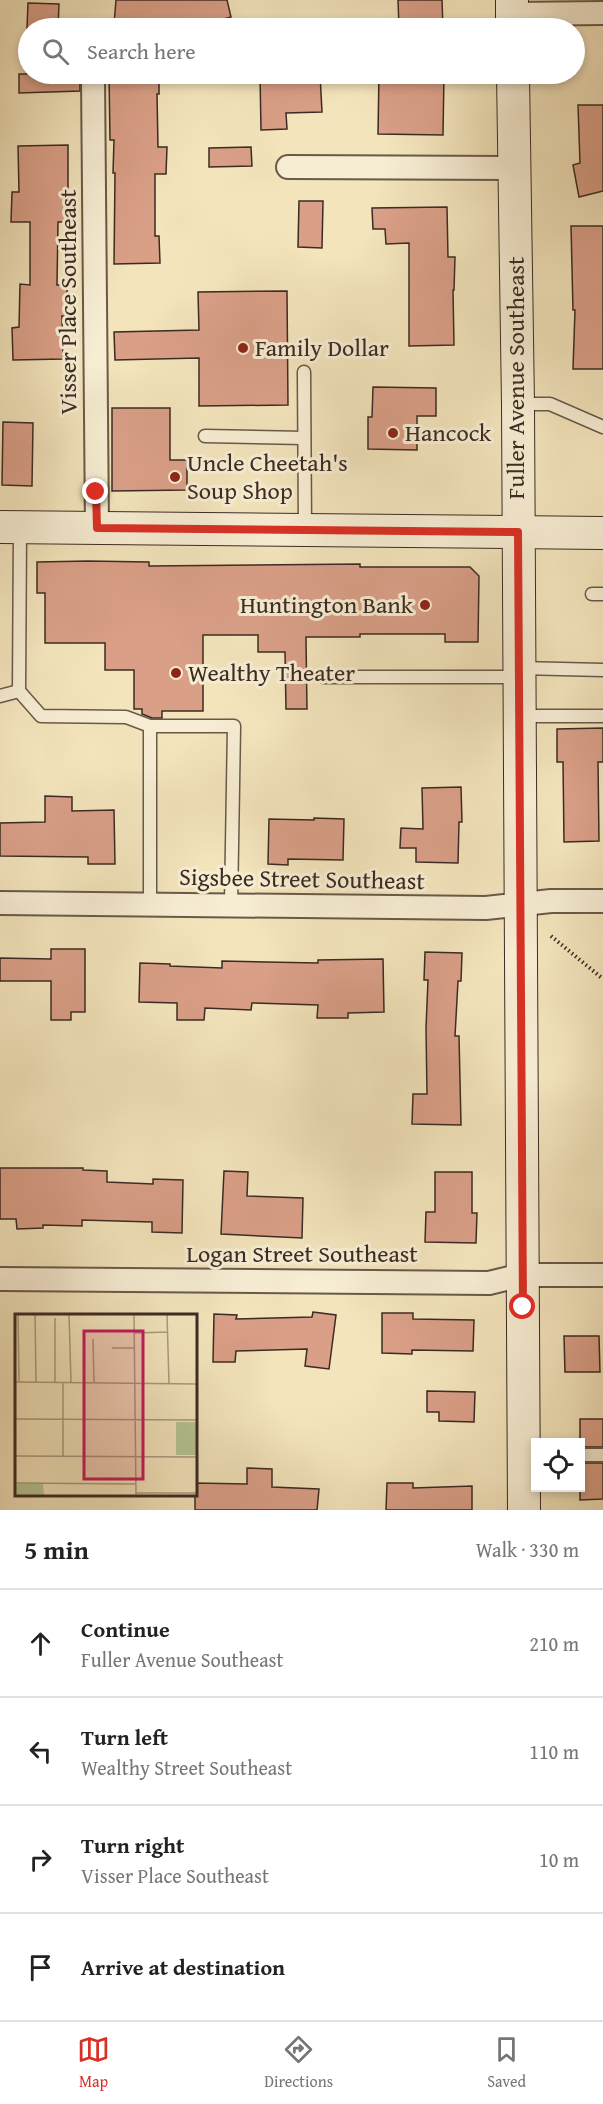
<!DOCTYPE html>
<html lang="en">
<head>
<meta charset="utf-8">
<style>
	:root { --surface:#fff; --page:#f2f2f2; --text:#222; --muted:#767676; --line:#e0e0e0; --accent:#d93025 }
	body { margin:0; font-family:"Gentium Book Plus",serif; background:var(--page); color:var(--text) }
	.controls { position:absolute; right:18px; bottom:18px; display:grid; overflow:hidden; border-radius:0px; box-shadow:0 3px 9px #0003 }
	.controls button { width:54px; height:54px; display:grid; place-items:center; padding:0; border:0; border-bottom:2px solid var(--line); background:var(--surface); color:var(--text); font:30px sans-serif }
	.stop { position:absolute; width:18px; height:18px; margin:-14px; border:4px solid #d93025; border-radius:50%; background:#fff }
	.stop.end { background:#d93025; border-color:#fff; box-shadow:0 2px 6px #0008 }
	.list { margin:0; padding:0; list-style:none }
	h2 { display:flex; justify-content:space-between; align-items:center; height:78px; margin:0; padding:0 24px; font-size:26px }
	h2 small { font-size:20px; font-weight:400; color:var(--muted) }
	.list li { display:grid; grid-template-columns:39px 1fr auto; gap:18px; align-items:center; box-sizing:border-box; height:108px; padding:0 24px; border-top:2px solid var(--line) }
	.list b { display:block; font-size:22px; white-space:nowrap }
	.list p { margin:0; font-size:20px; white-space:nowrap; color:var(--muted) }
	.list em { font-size:20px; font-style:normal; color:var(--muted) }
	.icon { flex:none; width:33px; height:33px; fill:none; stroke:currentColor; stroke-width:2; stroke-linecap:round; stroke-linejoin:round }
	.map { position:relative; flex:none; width:603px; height:1510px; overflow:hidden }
	.search { position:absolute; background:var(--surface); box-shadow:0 3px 9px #0003; left:18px; right:18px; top:18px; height:66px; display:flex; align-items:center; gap:15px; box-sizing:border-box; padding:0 21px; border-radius:33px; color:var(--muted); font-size:22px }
	.sheet { height:510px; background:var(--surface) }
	nav { display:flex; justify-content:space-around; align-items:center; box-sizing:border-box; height:84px; border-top:2px solid var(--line); background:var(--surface); font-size:16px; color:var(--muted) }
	nav a { display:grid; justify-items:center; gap:3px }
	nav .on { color:var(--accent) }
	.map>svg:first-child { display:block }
	.building { fill:#d99f87; stroke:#3b2b23; stroke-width:1.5 }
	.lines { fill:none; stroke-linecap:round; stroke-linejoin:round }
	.lane-casing { stroke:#695949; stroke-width:15 }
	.street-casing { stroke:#695949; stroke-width:26 }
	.secondary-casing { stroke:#3b2b23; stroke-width:34 }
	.path { stroke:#3b2b23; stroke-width:4; stroke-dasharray:1.5 3; stroke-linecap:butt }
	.lane { stroke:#f7edd3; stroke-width:12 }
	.street { stroke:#f7edd3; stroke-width:22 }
	.secondary { stroke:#f7edd3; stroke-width:32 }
	.route { stroke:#d93025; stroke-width:8 }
	.poi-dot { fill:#8f2418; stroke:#f7edd3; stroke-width:2 }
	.labels { text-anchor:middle; stroke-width:6; stroke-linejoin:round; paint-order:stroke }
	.street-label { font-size:24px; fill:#3b2b23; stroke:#f7edd3 }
	.poi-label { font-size:24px; fill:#3b2b23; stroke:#f7edd3; text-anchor:start }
	.inset-road { fill:none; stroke:#a99a7f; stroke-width:1.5 }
	.view { fill:#c2185b; fill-opacity:0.15; stroke:#c2185b; stroke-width:3 }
	.inset-edge { fill:none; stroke:#3b2b23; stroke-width:3 }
</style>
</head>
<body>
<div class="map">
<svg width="603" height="1510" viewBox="0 0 603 1510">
	<rect width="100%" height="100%" fill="#f3e4bc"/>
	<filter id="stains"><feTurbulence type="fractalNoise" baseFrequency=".00333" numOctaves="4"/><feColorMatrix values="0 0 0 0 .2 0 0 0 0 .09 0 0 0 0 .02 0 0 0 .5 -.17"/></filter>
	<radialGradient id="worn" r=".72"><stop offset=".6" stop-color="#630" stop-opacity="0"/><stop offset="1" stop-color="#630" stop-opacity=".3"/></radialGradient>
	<g class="building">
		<polygon points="116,0 227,0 231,17 191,28 154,28 114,24"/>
		<polygon points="398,0 442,0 443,28 399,28"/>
		<polygon points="28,3 59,4 58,28 27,28"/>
		<polygon points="19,74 80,74 80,91 19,93"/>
		<polygon points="109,74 159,74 159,94 157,94 158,147 167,147 166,174 155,174 155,236 159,236 160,263 114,264 115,173 113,173 114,140 110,140"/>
		<polygon points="295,74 320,74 322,112 286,113 287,129 261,130 260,75"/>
		<polygon points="379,74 444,74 443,135 378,134"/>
		<polygon points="578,105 603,105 603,191 579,197 573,165 580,163"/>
		<polygon points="68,145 68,222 58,222 57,285 67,285 67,316 62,316 63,359 13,360 12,328 19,327 20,284 30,285 30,222 11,222 12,192 19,192 18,146"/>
		<polygon points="251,147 252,166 209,167 209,148"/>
		<polygon points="299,201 323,201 322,248 298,247"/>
		<polygon points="447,207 448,257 455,257 454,290 453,290 454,345 409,346 409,243 386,244 385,229 373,229 372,208"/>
		<polygon points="571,226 603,226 603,369 573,369 575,310 573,310"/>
		<polygon points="287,291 288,405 199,406 199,358 115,360 114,332 199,330 198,292"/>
		<polygon points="373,387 436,388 436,416 417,416 417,450 368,449 368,417 372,417"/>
		<polygon points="112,408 170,408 170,460 187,460 187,490 112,491"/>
		<polygon points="3,422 33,423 32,486 2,485"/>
		<polygon points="88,561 149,562 149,566 360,564 360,567 470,567 479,576 478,642 445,642 445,634 360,634 360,637 306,637 307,709 286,709 285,652 258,652 258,635 203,635 203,711 162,711 162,718 152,718 142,714 142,709 134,709 134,670 105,670 105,643 45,643 45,593 37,593 37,562"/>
		<polygon points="603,728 603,762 598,762 599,841 564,842 563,762 557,762 557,729"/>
		<polygon points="461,787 462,822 459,822 458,863 416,862 416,848 400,848 401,828 423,829 422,788"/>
		<polygon points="45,796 72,797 72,811 114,810 115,864 88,864 88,857 0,856 0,823 45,822"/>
		<polygon points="314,818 344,819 343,860 288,859 288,865 268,864 269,819 314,820"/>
		<polygon points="51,949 85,949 85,1012 71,1012 71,1020 51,1020 51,981 0,981 0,958 51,959"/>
		<polygon points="425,952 462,953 461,981 458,981 455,1036 459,1036 461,1125 412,1124 413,1094 427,1094 426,1028 428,980 424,980"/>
		<polygon points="383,959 384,1012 348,1013 348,1018 317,1018 318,1005 252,1003 251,1010 205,1008 204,1020 177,1020 177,1003 139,1002 140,963 170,964 170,966 222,968 222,961 318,963 318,960"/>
		<polygon points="0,1168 83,1168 83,1170 107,1171 107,1182 153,1184 153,1179 183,1180 182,1233 152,1232 152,1222 82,1220 82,1226 43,1225 43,1228 17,1229 16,1219 0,1219"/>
		<polygon points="224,1171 248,1172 247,1196 303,1198 302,1238 221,1234"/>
		<polygon points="435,1172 472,1172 472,1213 477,1213 476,1243 425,1242 426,1212 435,1212"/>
		<polygon points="313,1312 336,1315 329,1369 305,1366 307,1349 236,1351 235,1362 213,1362 214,1314 237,1315 236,1319 312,1317"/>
		<polygon points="382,1313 413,1313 413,1319 474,1320 473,1351 412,1350 412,1354 382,1353"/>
		<polygon points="564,1336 599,1336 600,1372 565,1372"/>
		<polygon points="427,1391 475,1392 474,1422 439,1421 439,1412 427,1412"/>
		<rect x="580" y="1419" width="23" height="28"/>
		<polygon points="580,1463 603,1463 603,1499 580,1500"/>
		<polygon points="247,1468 272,1469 272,1487 319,1489 317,1510 195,1510 195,1483 247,1484"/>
		<polygon points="387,1483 413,1483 413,1488 472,1486 472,1510 386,1510"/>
	</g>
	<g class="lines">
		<g class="lane-casing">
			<g id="lane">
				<polyline points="304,372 305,529"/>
				<polyline points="519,404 550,404 603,427"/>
				<polyline points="205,436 304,438"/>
				<polyline points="20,529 19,691 41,716 126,717 150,726"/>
				<polyline points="592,594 603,594"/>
				<polyline points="519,668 603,670"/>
				<polyline points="324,677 518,677"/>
				<polyline points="0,696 19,691"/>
				<polyline points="519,716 603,716"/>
				<polyline points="150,905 150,726 234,726 231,905"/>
				<polyline points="580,1455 603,1455"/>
			</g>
		</g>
		<g class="street-casing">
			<g id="street">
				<polyline points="512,14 603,13"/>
				<polyline points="93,77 97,528"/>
				<polyline points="288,167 514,168"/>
				<polyline points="0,903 486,908 551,901 603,901"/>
				<polyline points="0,1279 489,1283 522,1275 603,1275"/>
			</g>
		</g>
		<g class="secondary-casing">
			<g id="secondary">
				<polyline points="512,0 512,28"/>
				<polyline points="513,74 518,404 524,1510"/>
				<polyline points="0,527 603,533"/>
			</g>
		</g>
		<polyline class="path" points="551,936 603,979"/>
		<use href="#lane" class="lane"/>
		<use href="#street" class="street"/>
		<use href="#secondary" class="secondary"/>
	</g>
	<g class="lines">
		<polyline class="route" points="96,492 97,528 518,532 523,1307"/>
	</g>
	<g class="poi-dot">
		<circle cx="243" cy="348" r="6"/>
		<circle cx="393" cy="433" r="6"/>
		<circle cx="175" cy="477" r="6"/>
		<circle cx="425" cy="605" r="6"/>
		<circle cx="176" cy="673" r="6"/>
	</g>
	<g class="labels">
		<g class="street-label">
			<text transform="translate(68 302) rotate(-90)" y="8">Visser Place Southeast</text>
			<text transform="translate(516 378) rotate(-90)" y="8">Fuller Avenue Southeast</text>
			<text transform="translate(302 879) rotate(1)" y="8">Sigsbee Street Southeast</text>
			<text x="302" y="1262">Logan Street Southeast</text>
		</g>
		<g class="poi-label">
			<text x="255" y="356">Family Dollar</text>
			<text x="405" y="441">Hancock</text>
			<text x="187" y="471">Uncle Cheetah's<tspan x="187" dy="28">Soup Shop</tspan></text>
			<text x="413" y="613" text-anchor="end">Huntington Bank</text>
			<text x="188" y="681">Wealthy Theater</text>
		</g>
	</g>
	<g transform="translate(15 1314)">
		<rect width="182" height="182" fill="#f3e4bc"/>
		<path d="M161 108H181V141H161ZM0 170H28L29 181H0Z" fill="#b7c594"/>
		<path class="inset-road" d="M3 0 4 67M20 0 21 68M54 0 56 69M119 0 121 181M152 0 154 70M40 4V68M119 19 153 18M78 25 79 68M97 34H120M0 68 182 70M0 105 182 106M0 142 182 143M48 142V69M0 169 121 170M121 179H182"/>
		<path class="view" d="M69 17H128V165H69Z"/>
		<rect width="182" height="182" class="inset-edge"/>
	</g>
	<rect width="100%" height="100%" filter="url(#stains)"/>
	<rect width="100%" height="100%" fill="url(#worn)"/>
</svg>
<div class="controls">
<button><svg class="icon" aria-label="locate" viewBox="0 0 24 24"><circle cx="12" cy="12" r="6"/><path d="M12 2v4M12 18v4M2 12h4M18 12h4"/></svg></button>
</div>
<div class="stop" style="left:523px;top:1307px"></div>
<div class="stop end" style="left:96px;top:492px"></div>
<div class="search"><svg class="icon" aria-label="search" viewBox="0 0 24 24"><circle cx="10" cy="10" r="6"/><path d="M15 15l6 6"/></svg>Search here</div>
</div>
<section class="sheet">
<h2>5 min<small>Walk · 330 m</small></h2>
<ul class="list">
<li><svg class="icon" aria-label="ahead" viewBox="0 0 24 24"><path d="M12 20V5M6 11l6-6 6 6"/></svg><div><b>Continue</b><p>Fuller Avenue Southeast</p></div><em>210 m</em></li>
<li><svg class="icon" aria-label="left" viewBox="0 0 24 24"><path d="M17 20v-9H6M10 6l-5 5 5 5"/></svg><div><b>Turn left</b><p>Wealthy Street Southeast</p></div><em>110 m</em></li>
<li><svg class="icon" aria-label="right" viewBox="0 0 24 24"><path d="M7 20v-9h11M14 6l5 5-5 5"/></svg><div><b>Turn right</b><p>Visser Place Southeast</p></div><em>10 m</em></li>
<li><svg class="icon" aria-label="arrive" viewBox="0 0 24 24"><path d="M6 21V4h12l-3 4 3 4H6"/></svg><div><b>Arrive at destination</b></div></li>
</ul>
</section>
<nav>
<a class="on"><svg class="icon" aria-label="map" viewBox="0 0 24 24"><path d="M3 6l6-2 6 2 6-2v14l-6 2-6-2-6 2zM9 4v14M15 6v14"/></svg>Map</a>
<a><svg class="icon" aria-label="directions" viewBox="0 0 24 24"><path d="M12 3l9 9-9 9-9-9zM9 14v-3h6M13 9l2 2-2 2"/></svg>Directions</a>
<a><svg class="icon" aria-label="saved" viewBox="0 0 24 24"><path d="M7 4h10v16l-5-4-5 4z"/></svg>Saved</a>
</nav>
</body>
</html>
